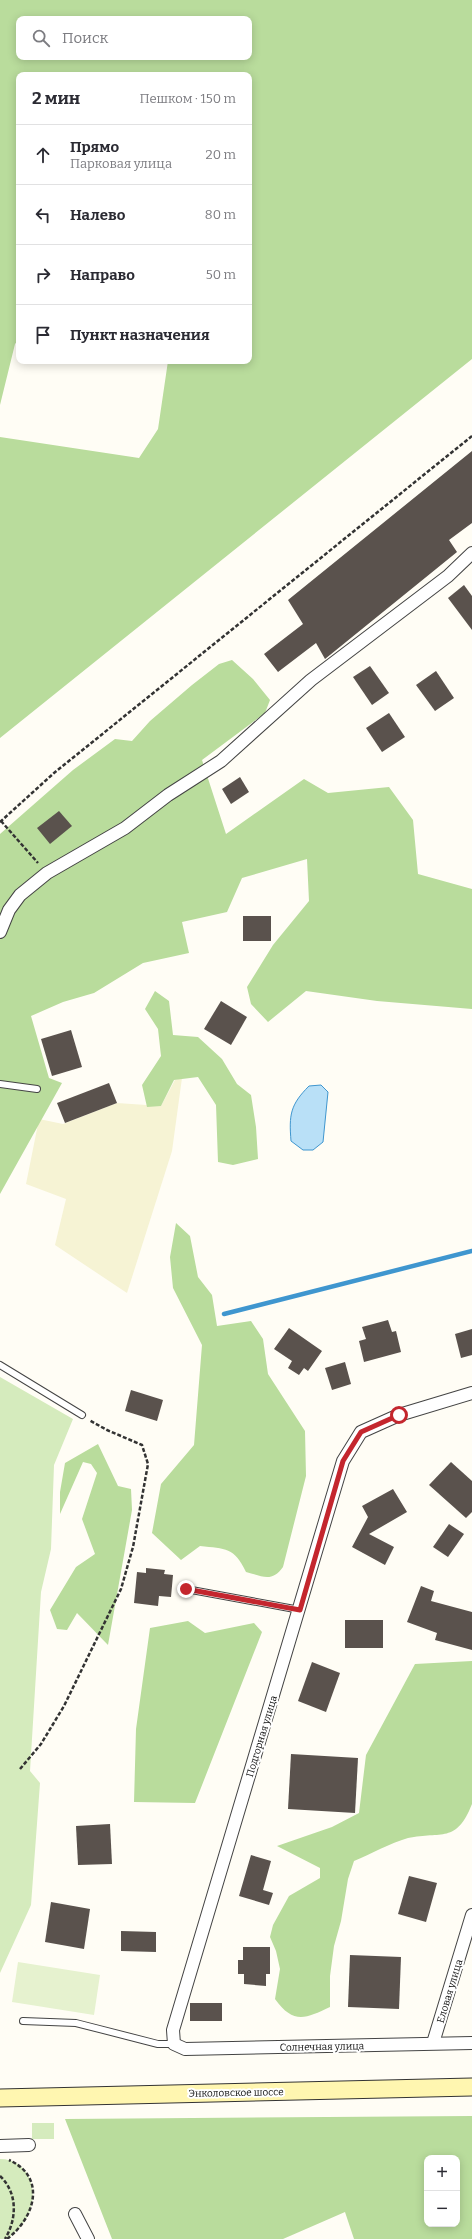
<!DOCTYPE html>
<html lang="ru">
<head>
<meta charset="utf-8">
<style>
	:root { --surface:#fff; --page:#f7f7f7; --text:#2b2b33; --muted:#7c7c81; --line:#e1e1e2 }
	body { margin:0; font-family:Bitter,serif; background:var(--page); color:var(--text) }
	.controls { position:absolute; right:12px; bottom:12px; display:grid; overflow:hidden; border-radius:8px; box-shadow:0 2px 10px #0003 }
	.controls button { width:36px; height:36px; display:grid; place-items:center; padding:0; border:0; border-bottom:1px solid var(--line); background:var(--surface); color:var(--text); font:20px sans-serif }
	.stop { position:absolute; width:12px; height:12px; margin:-9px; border:3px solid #c4262e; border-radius:50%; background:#fff }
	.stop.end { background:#c4262e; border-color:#fff; box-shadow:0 1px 4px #0008 }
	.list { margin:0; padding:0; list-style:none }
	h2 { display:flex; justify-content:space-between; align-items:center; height:52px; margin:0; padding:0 16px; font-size:17px }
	h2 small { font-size:13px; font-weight:400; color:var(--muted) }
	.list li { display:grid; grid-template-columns:26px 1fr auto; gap:12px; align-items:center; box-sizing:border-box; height:60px; padding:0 16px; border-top:1px solid var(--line) }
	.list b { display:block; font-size:15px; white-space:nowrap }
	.list p { margin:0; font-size:13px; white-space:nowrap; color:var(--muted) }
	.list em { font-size:13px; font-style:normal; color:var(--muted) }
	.icon { flex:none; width:22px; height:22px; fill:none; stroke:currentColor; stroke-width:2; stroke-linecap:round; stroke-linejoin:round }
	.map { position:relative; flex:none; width:472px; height:2239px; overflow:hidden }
	.search { position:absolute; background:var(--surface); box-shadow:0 2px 10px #0003; left:16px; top:16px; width:236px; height:44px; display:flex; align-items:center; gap:10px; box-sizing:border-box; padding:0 14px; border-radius:8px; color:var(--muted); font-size:15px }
	.panel { position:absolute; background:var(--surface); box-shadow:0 2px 10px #0003; left:16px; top:72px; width:236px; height:292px; border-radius:8px }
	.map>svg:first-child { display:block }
	.farmland { fill:#f6f3d4 }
	.green { fill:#d5ebbd }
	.forest { fill:#b9dc9c; fill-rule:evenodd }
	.pitch { fill:#e6f2cf }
	.water { fill:#b9e0f7; stroke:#3f96cf }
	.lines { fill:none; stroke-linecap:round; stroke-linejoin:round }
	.stream { stroke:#3f96cf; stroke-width:4.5 }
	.building { fill:#5a524d }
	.service-casing { stroke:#444; stroke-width:8 }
	.minor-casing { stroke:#444; stroke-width:14 }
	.secondary-casing { stroke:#333; stroke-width:19 }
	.path { stroke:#333; stroke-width:2.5; stroke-dasharray:4 2; stroke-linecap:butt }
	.service { stroke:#fff; stroke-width:6 }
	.minor { stroke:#fff; stroke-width:12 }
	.secondary { stroke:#fff6b0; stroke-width:17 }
	.route { stroke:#c4262e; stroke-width:5 }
	.labels { text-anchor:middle; stroke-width:4; stroke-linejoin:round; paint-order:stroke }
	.street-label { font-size:10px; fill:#111; stroke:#fff }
</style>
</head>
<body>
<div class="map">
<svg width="472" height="2239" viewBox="0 0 472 2239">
	<rect width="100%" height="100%" fill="#fffdf5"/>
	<polygon class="farmland" points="182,1078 172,1151 127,1293 55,1245 66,1199 26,1184 39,1119 63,1124 117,1103 161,1106 175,1080"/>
	<g class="green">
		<polygon points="0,1377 73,1419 54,1465 51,1549 41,1592 30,1771 40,1783 31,1905 0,1973"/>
		<rect x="32" y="2123" width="22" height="16"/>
		<path d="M0 2159C29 2159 39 2190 29 2213 25 2223 15 2233 7 2239H0Z"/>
	</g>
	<g class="forest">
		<path d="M0 0H472V359L0 738V437L139 458 158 429 168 361H249V75H19V339L15 344 0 405ZM19 19H249V57H19Z"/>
		<polygon points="232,660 253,679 270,700 265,713 202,760 226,834 304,779 328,793 389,787 413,820 418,874 472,889 472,1009 377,1001 306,991 268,1022 251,1004 247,987 273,945 309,901 307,859 242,878 227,912 182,922 189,953 143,963 94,993 63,1002 31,1016 49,1078 62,1083 0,1194 0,834 73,770 115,739 132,741 150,721 192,685 219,664"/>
		<polygon points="155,991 169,1001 173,1035 198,1037 222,1059 237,1084 251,1095 256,1127 258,1159 233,1165 218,1162 216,1105 198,1077 174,1080 161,1106 147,1107 142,1085 161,1056 158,1029 145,1009"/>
		<path d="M176 1223 190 1236 198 1277 212 1295 217 1326 251 1321 263 1339 268 1374 305 1431 306 1476 283 1567C272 1583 262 1576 246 1572 234 1547 226 1549 200 1546L181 1560 152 1533 161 1484 194 1445 202 1345 173 1288 170 1257Z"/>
		<polygon points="98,1444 118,1486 131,1489 132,1510 108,1645 77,1613 67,1630 57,1629 50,1610 76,1567 95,1554 82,1519 97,1473 91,1464 83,1462 60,1514 60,1492 65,1463"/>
		<polygon points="188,1621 205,1633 254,1623 262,1632 195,1803 134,1802 136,1729 150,1628"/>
		<path d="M472 1661V1804C456 1844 442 1831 408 1838 390 1843 371 1854 354 1861L348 1879 341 1921 334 1946 330 1976V2007C305 2019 293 2024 275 1999L280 1969 276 1951 270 1937 273 1925 289 1896 320 1878V1868L277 1846 332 1827 359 1813 366 1755 415 1664Z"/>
		<path d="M472 2116V2239H354L345 2212 283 2239H112L65 2119ZM427 2158H457V2224H427Z"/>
	</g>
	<polygon class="pitch" points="18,1962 100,1975 94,2015 12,2002"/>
	<path class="water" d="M321 1085 328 1092 323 1142 313 1150H303L291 1141C289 1115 290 1105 309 1086Z"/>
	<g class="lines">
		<polyline class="stream" points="224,1314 472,1251"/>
	</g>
	<g class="building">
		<polygon points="472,451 472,523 449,540 457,552 325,659 316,643 278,672 264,654 303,624 288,600"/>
		<polygon points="464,585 472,596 472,630 448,598"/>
		<polygon points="370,666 389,693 372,705 353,677"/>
		<polygon points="436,671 454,698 435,711 416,685"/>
		<polygon points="389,713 405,737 382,752 366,728"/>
		<polygon points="240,777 249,792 231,804 222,789"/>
		<polygon points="59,811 72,826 50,844 37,828"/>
		<rect x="243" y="916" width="28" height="25"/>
		<polygon points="221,1001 247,1017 231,1045 204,1029"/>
		<polygon points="71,1030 82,1067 52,1076 41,1039"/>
		<polygon points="109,1083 117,1103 65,1123 57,1103"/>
		<polygon points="388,1320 392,1332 396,1331 401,1352 364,1362 359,1341 366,1339 362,1327"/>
		<polygon points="289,1328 322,1351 308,1371 304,1368 299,1375 288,1368 292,1361 274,1349"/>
		<polygon points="472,1329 472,1355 461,1358 455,1334"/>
		<polygon points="345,1362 351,1384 332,1390 325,1368"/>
		<polygon points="131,1390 163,1400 157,1421 125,1411"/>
		<polygon points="451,1462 472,1481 472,1512 466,1518 429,1485"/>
		<polygon points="393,1489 407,1512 369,1534 394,1547 385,1565 352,1547 368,1517 362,1506"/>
		<polygon points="449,1524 464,1534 448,1557 433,1547"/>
		<polygon points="146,1568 165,1570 164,1574 173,1575 171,1597 159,1596 158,1606 134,1603 137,1572 146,1573"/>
		<polygon points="421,1586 434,1591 431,1601 472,1612 472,1650 435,1640 437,1633 407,1622"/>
		<rect x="345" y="1620" width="38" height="28"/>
		<polygon points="312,1662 340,1673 326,1712 298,1701"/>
		<polygon points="291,1754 358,1758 355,1813 288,1809"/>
		<polygon points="110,1824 112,1864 78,1865 76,1826"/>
		<polygon points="251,1855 271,1861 263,1890 273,1893 269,1905 239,1896"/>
		<polygon points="409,1876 437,1883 426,1922 398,1914"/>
		<polygon points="51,1902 90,1909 84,1949 45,1942"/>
		<polygon points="121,1931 156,1932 156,1952 121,1951"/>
		<polygon points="243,1947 270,1947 270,1974 266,1974 266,1986 244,1984 244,1974 238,1974 238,1960 243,1960"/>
		<polygon points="350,1955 401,1957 399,2009 348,2007"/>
		<rect x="190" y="2003" width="32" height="18"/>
	</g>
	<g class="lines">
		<g class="service-casing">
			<g id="service">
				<polyline points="0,1084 37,1089"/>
				<polyline points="0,1365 82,1415"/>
				<polyline points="186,1589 300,1610"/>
				<polyline points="23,2021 76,2023 158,2044 174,2044"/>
			</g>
		</g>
		<g class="minor-casing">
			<g id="minor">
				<polyline points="0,932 9,910 20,895 47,873 125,828 168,795 221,761 311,680 448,576 472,553"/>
				<polyline points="472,1393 399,1415 361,1432 343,1461 173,2030 174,2044 185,2049 472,2043"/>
				<polyline points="433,2043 472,1915"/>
				<polyline points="0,2146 29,2145"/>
				<polyline points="75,2214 88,2239"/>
			</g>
		</g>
		<g class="secondary-casing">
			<polyline id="secondary" points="0,2098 472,2087"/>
		</g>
		<g class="path">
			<polyline points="1,821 38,863"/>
			<polyline points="0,822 54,773 472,436"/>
			<polyline points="20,1769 41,1744 64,1706 121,1589 133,1547 148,1464 142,1445 107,1430 89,1420"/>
			<path d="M0 2176C18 2193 17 2219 5 2239"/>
			<path d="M7 2239C35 2218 47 2177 9 2160"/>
		</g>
		<use href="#service" class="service"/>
		<use href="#minor" class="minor"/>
		<use href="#secondary" class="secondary"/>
	</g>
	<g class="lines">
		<polyline class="route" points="186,1589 300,1610 343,1461 361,1432 399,1415"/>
	</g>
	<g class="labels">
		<g class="street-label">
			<text transform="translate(261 1736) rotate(-73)" y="4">Подгорная улица</text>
			<text transform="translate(449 1991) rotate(-73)" y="4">Еловая улица</text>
			<text transform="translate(322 2046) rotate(-1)" y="4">Солнечная улица</text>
			<text transform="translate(236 2092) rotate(-1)" y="4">Энколовское шоссе</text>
		</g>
	</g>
</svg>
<div class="controls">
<button>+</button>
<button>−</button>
</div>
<div class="stop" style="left:399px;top:1415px"></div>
<div class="stop end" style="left:186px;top:1589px"></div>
<div class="search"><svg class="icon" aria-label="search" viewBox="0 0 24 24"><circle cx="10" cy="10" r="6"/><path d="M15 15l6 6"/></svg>Поиск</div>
<section class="panel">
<h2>2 мин<small>Пешком · 150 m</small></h2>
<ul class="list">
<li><svg class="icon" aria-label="ahead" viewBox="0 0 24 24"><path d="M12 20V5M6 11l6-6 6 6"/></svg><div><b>Прямо</b><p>Парковая улица</p></div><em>20 m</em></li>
<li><svg class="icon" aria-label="left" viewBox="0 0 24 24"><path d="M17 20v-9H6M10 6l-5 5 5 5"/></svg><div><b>Налево</b></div><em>80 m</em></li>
<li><svg class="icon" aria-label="right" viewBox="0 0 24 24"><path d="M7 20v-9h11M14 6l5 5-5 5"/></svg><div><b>Направо</b></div><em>50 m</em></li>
<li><svg class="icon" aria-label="arrive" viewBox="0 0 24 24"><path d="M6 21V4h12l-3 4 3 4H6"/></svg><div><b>Пункт назначения</b></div></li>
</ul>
</section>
</div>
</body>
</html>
